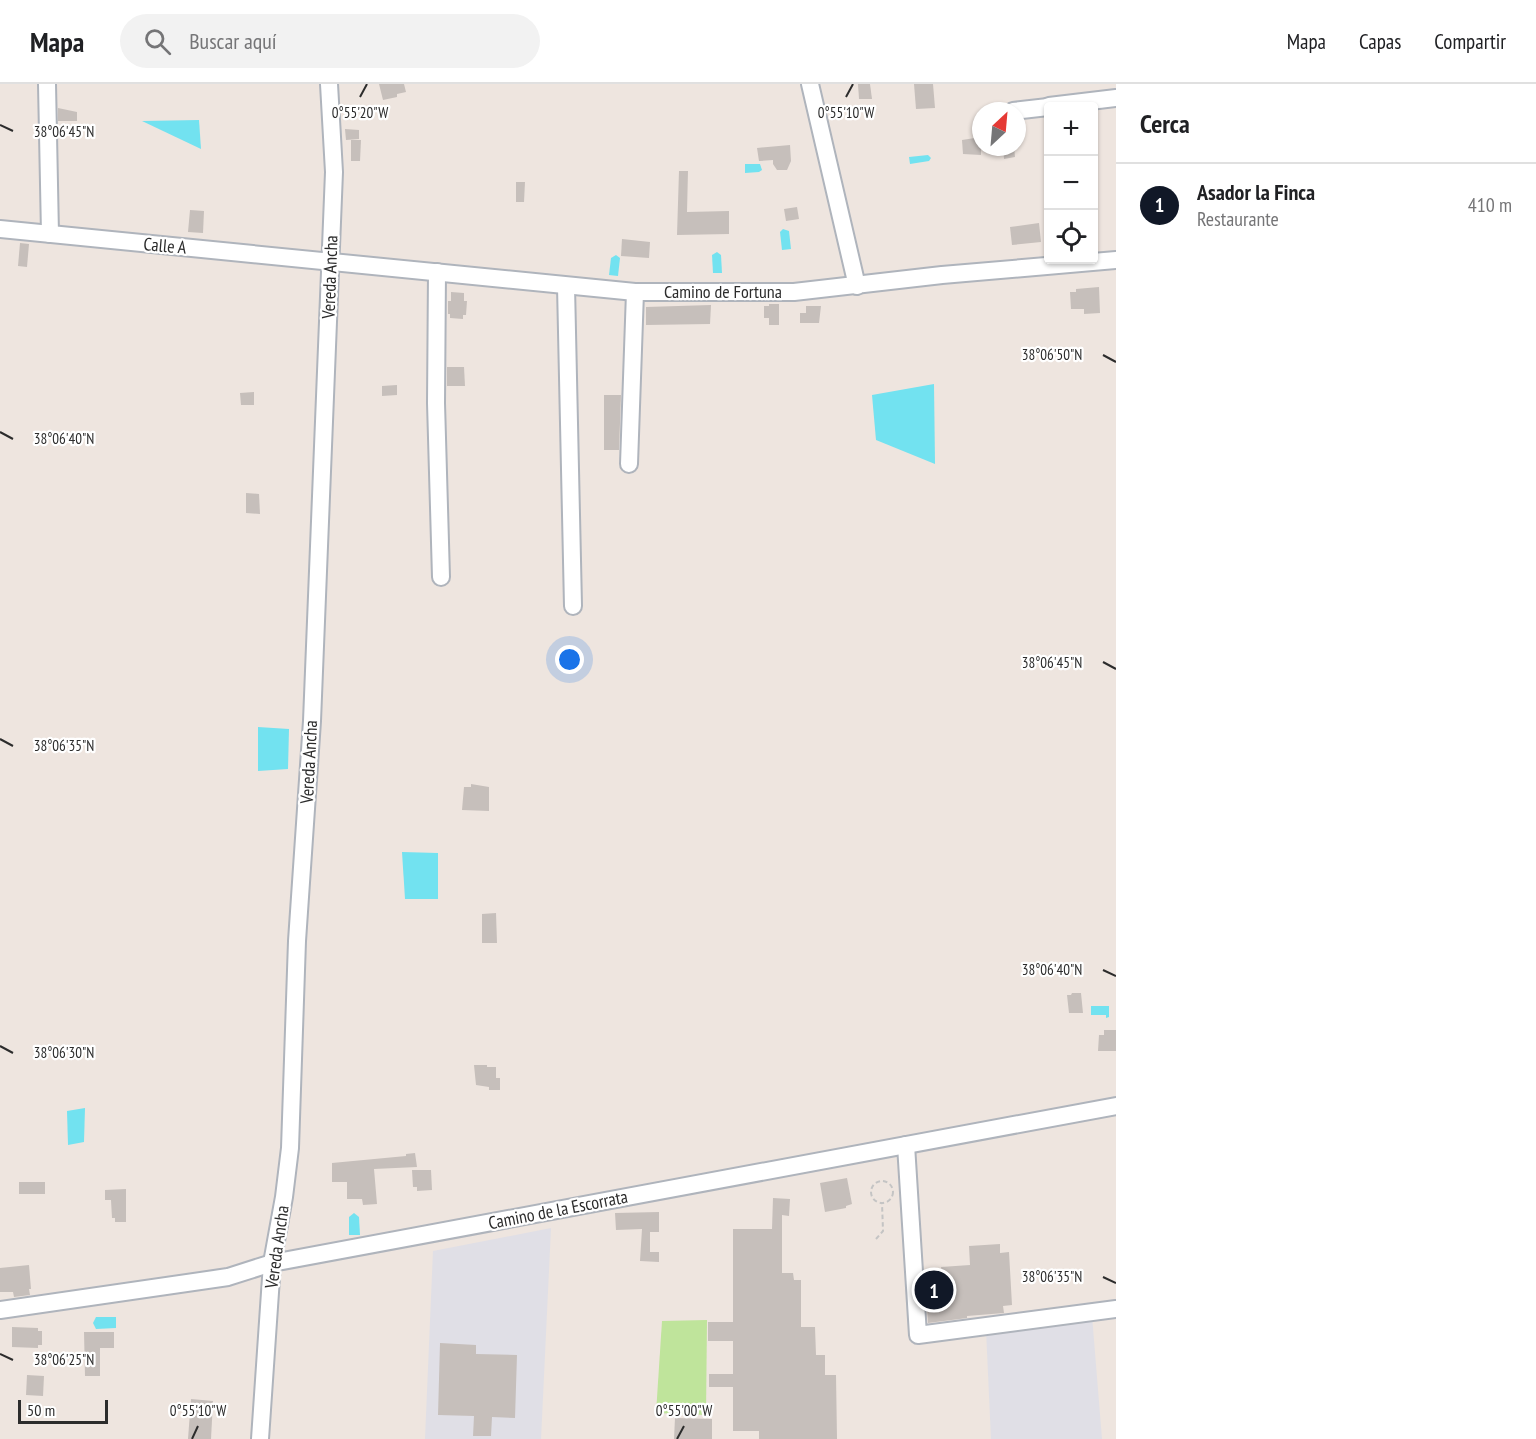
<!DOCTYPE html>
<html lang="es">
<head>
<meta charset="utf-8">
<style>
	:root { --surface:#fff; --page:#f2f2f2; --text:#202124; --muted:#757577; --line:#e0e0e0; --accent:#111827 }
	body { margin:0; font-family:"PT Sans Narrow",sans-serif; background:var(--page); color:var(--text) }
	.controls { position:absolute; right:18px; top:18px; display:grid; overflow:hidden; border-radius:6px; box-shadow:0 2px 4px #0004 }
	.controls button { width:54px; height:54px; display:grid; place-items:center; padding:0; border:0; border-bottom:2px solid var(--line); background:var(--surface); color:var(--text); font:30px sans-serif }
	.compass { position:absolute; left:972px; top:18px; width:54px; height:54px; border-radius:50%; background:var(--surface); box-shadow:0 2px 4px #0004; rotate:26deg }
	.scale { position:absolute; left:18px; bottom:15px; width:90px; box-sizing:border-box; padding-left:6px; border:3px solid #2c2c2c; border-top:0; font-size:16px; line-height:21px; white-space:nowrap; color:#2c2c2c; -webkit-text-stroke:4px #fff; paint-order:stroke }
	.you { position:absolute; left:570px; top:576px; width:21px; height:21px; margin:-15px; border:4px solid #fff; border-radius:50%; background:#1a73e8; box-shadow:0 0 0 9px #1a73e833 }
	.badge { display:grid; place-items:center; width:39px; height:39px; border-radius:50%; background:var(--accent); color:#fff; font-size:20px; font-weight:700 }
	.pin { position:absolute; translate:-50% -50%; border:3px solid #fff; box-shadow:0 2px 6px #0006 }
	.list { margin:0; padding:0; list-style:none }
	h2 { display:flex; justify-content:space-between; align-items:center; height:78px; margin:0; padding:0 24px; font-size:26px }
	h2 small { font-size:20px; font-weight:400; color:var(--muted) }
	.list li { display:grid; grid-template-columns:39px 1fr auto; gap:18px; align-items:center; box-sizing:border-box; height:84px; padding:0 24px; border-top:2px solid var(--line) }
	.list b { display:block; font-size:22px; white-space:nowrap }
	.list p { margin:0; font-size:20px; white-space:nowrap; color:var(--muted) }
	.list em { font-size:20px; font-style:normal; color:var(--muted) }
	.icon { flex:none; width:33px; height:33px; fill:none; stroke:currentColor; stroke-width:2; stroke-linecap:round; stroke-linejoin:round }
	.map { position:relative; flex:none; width:1116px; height:1355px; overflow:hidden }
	header { display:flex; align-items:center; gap:36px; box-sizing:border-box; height:84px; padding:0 30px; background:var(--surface); border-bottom:2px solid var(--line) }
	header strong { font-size:28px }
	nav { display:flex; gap:33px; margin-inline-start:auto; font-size:21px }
	.search { width:420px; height:54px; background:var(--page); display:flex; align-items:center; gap:15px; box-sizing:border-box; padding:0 21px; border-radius:33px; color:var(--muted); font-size:22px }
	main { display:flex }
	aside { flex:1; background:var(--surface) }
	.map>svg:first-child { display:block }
	.industrial { fill:#e0dfe6 }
	.green { fill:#bfe49b }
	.water { fill:#72e2f0 }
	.building { fill:#c6bfbb }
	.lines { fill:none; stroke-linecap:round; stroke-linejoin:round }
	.minor-casing { stroke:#afb4bc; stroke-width:20 }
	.path { stroke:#c4c4c4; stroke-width:2; stroke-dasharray:4.5 3; stroke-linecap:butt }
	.minor { stroke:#fff; stroke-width:16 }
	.ticks { fill:none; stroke:#2c2c2c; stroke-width:2 }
	.labels { text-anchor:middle; stroke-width:4.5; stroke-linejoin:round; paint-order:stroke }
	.street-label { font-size:18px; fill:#2c2c2c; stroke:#fff }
	.ticks-label { font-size:15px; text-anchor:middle; fill:#2c2c2c; stroke:#fff; stroke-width:4.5; stroke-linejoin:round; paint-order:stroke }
</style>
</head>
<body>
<header>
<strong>Mapa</strong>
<div class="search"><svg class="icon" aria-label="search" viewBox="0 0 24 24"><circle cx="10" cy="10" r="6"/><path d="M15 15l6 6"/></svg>Buscar aquí</div>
<nav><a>Mapa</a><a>Capas</a><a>Compartir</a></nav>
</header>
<main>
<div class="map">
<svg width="1116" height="1355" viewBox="0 0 1116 1355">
	<rect width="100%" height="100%" fill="#eee5df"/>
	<g class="industrial">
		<polygon points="551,1144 541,1355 425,1355 433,1167"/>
		<polygon points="1092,1232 1102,1355 991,1355 986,1245"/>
	</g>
	<polygon class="green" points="707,1236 706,1331 656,1329 662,1237"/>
	<g class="water">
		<polygon points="199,36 201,65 142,37"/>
		<polygon points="928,71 931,74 929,77 910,80 909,73"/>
		<polygon points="745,80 760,80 762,86 759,88 745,89"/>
		<polygon points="783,145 789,147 791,165 782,166 780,148"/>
		<polygon points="717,168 721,171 722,189 713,189 712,171"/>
		<polygon points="616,171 620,174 618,192 609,191 611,174"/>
		<polygon points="934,300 935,380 876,356 872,311"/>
		<polygon points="258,643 289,645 288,685 258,687"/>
		<polygon points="402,768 438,769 438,815 405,815"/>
		<polygon points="1091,922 1109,922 1109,933 1106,934 1106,931 1091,931"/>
		<polygon points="85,1024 84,1058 68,1061 67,1027"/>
		<polygon points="354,1129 359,1133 360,1151 349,1151 349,1133"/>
		<polygon points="96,1233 116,1233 116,1244 96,1245 93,1239"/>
	</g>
	<g class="building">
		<polygon points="379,0 404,0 406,8 397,10 397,13 383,16"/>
		<polygon points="858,0 870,0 872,15 859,15"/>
		<polygon points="914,0 933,0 935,24 916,25"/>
		<polygon points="58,24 77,28 77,37 58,37"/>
		<polygon points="345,45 359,46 359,55 346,56"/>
		<polygon points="981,53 981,71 963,70 962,56"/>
		<polygon points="351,56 361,56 360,77 351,77"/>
		<polygon points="790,61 791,77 787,86 777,86 773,80 773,76 759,77 757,64"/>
		<polygon points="1003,63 1014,63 1015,73 1004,75"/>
		<polygon points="679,87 688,87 687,128 729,127 729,150 677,151"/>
		<polygon points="516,98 525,98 524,118 516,118"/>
		<polygon points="797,123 799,135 786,137 784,125"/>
		<polygon points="190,126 204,127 203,149 188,148"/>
		<polygon points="1039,139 1041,158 1012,161 1010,143"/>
		<polygon points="622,155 650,158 649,174 621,172"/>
		<polygon points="20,159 29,160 27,183 18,182"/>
		<polygon points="1099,203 1100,229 1084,230 1084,225 1071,225 1070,208 1076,208 1076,205"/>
		<polygon points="451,208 464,209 464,217 467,217 466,231 463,231 463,235 450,234 450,230 448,230 448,217 451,217"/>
		<polygon points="769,220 779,220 779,241 769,241 769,234 764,234 764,222 769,222"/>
		<polygon points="711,221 710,240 646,241 646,223"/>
		<polygon points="806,222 821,222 819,239 800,239 800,229 806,229"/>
		<polygon points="447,283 464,283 465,302 447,302"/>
		<polygon points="397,301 397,311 382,312 382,302"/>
		<polygon points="254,308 254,321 241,321 240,309"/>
		<polygon points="604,311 621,311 619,366 604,366"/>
		<polygon points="246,409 259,410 260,430 246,429"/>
		<polygon points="471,700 489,703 489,727 462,726 464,703 471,703"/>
		<polygon points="496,829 497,859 482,859 482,830"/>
		<polygon points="1072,909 1081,909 1083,929 1069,929 1067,911 1071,911"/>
		<polygon points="1104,946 1116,946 1116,967 1098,967 1099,951 1104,951"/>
		<polygon points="474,981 487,981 487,983 496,983 496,994 500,994 500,1006 489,1006 489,1003 476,1001"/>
		<polygon points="415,1069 417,1083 374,1085 377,1120 363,1121 362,1115 347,1115 347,1098 332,1098 332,1079 406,1072 406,1070"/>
		<polygon points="412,1086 431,1086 432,1106 417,1107 417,1103 413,1103"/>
		<polygon points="847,1094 852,1120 846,1122 846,1124 825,1128 820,1099"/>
		<rect x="19" y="1098" width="26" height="12"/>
		<polygon points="126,1105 126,1138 115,1138 115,1134 112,1134 111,1116 105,1116 105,1106"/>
		<polygon points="773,1114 790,1115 789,1132 782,1131 782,1189 793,1189 794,1196 801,1196 801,1243 815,1243 816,1271 825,1271 825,1291 836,1291 837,1355 759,1355 759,1347 733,1347 733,1303 709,1303 709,1290 733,1290 733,1257 708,1257 708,1238 733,1238 733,1145 772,1145"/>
		<polygon points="659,1128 659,1148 650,1148 650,1168 659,1168 659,1178 640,1177 642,1145 616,1146 615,1129"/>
		<polygon points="1000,1160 1000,1169 1009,1168 1012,1221 1003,1222 1004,1229 967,1232 967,1234 928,1239 926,1210 929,1209 928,1201 935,1201 933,1188 942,1188 941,1183 970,1181 969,1162"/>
		<polygon points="29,1181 31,1205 29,1205 30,1211 14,1213 13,1208 0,1208 0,1184"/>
		<polygon points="12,1243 38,1244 38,1247 42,1247 42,1261 38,1261 38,1264 12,1263"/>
		<polygon points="84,1248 114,1248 114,1264 100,1264 100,1292 85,1292"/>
		<polygon points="440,1259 476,1261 476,1270 517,1271 515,1334 492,1333 491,1352 473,1352 474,1332 438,1331"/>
		<polygon points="27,1291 44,1292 43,1312 26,1311"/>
		<polygon points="191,1315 213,1317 211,1355 188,1355"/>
		<polygon points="675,1334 712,1335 712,1355 674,1355"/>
	</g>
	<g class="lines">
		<g class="minor-casing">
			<g id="minor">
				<polyline points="47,0 50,150"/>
				<polyline points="810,0 857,202"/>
				<polyline points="1049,22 1116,14"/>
				<polyline points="1013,27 1048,23"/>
				<polyline points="0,145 635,208 794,208 942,191 1116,176"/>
				<polyline points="437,188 436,319 441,493"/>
				<polyline points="566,202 573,522"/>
				<polyline points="629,380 635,208"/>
				<polyline points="906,1061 918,1251 1116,1225"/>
				<polyline points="0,1226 228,1193 272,1179 1116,1022"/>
				<polyline points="260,1355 272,1179 284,1113 290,1064 297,857 312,637 334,88 329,0"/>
			</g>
		</g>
		<g class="path">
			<circle cx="882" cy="1108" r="11"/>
			<polyline points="876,1155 883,1147 882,1119"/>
		</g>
		<use href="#minor" class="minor"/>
	</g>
	<path class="ticks" d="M360 13 367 0M846 13 853 0M0 41 13 47M1103 271 1116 278M0 348 13 355M1103 578 1116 585M0 655 13 662M1103 886 1116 892M0 962 13 969M1103 1193 1116 1199M0 1270 13 1276M192 1355 198 1342M677 1355 684 1342"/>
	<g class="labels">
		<g class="street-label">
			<text transform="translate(165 162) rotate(5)" y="6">Calle A</text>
			<text transform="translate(330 193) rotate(-88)" y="6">Vereda Ancha</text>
			<text x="723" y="214">Camino de Fortuna</text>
			<text transform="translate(309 678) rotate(-87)" y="6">Vereda Ancha</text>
			<text transform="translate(558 1126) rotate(-11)" y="6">Camino de la Escorrata</text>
			<text transform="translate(277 1163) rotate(-82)" y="6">Vereda Ancha</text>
		</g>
	</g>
	<g class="ticks-label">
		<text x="360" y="34">0°55'20"W</text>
		<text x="846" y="34">0°55'10"W</text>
		<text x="64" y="53">38°06'45"N</text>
		<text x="1052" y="276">38°06'50"N</text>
		<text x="64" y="360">38°06'40"N</text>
		<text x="1052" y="584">38°06'45"N</text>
		<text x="64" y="667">38°06'35"N</text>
		<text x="1052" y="891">38°06'40"N</text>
		<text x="64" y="974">38°06'30"N</text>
		<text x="1052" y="1198">38°06'35"N</text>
		<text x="64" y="1281">38°06'25"N</text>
		<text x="198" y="1332">0°55'10"W</text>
		<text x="684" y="1332">0°55'00"W</text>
	</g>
</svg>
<div class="controls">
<button>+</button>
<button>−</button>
<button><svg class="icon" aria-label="locate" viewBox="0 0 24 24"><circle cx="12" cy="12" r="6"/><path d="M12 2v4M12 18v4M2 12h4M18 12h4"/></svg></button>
</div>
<svg class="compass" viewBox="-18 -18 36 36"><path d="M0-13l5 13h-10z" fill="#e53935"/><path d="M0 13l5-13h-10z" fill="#757577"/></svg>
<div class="scale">50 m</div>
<div class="you"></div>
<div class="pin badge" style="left:934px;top:1206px">1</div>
</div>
<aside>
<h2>Cerca<small></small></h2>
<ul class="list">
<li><span class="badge">1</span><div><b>Asador la Finca</b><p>Restaurante</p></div><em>410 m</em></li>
</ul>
</aside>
</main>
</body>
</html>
